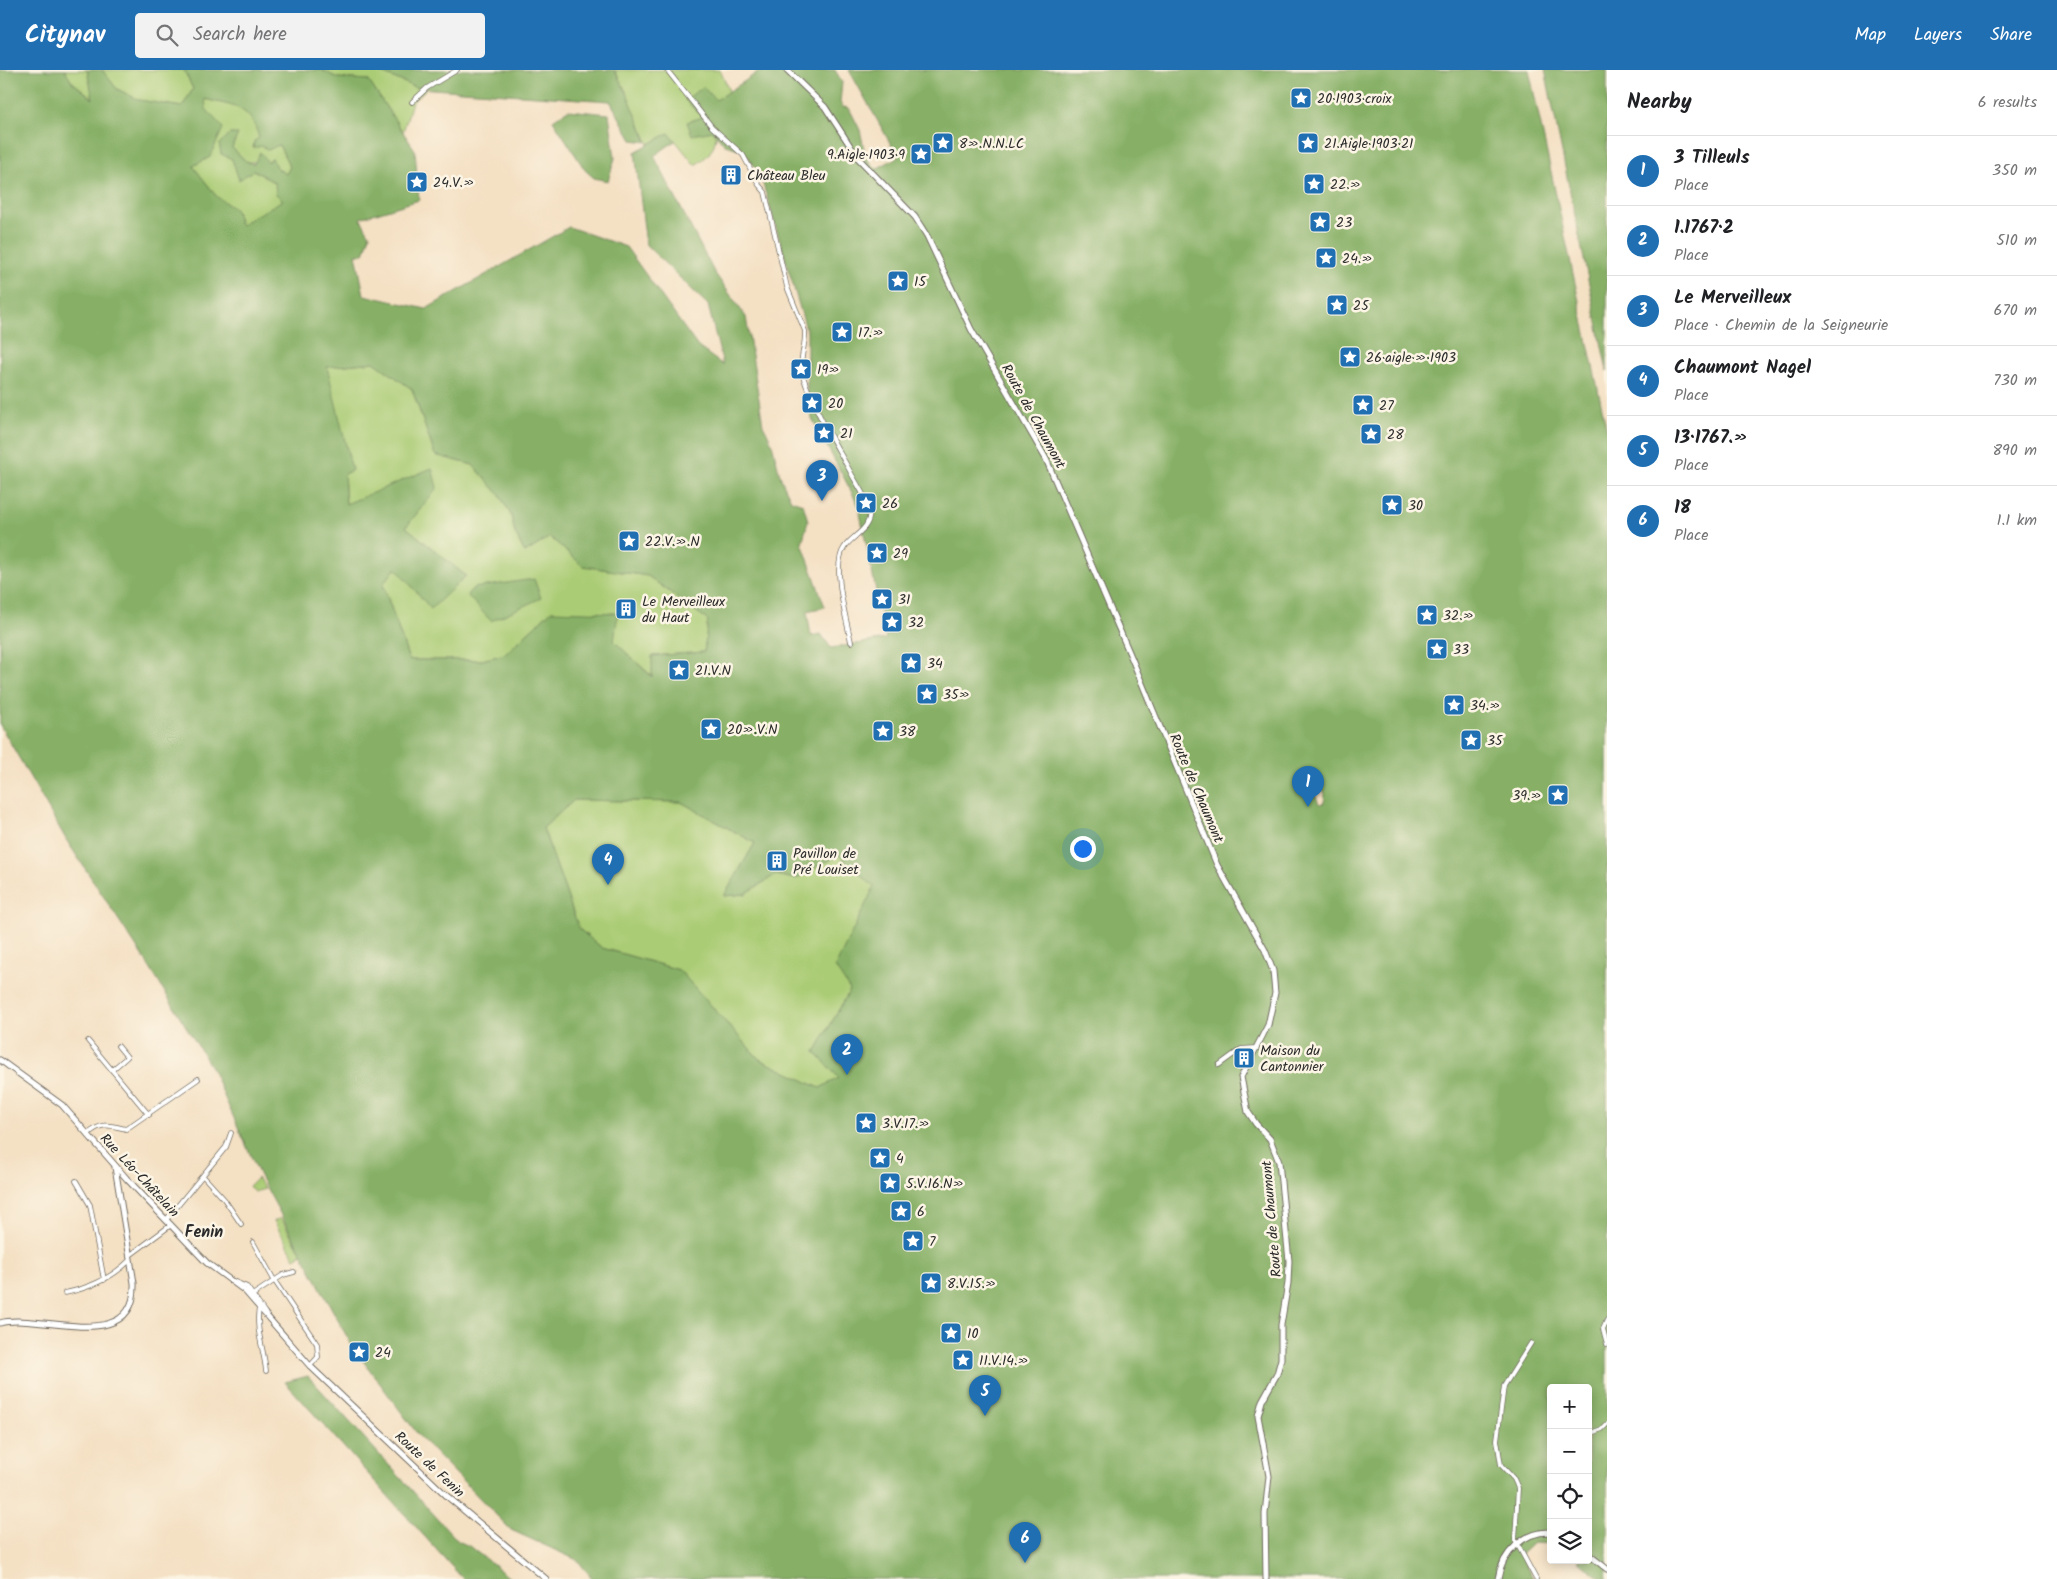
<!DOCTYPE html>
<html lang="en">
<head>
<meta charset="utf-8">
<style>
	:root { --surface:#fff; --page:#f2f2f2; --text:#202124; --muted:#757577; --line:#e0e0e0; --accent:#1f6fb2 }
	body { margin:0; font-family:Kalam,sans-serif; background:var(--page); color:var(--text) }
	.controls { position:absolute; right:15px; bottom:15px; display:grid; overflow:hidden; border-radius:5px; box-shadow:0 2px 12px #0003 }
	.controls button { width:45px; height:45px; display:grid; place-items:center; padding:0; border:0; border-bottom:1px solid var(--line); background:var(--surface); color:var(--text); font:25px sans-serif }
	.you { position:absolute; left:1082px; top:778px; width:18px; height:18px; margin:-12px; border:4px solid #fff; border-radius:50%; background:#1a73e8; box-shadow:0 0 0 8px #1a73e833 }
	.badge { display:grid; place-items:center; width:32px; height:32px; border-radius:50%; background:var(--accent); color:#fff; font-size:16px; font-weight:700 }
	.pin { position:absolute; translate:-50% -41px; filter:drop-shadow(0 1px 2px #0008) }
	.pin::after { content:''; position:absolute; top:26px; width:18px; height:15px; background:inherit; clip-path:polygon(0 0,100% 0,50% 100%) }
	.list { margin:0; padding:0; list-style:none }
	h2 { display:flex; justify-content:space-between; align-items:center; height:65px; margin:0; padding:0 20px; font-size:21px }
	h2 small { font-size:16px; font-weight:400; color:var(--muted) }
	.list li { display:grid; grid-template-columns:32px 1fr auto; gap:15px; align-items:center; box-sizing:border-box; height:70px; padding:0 20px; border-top:1px solid var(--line) }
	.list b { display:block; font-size:19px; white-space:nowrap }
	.list p { margin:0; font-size:16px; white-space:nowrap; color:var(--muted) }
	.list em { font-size:16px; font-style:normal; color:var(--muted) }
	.icon { flex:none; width:28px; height:28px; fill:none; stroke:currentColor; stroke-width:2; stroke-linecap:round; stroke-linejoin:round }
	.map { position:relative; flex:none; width:1607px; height:1509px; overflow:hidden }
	header { display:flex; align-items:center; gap:30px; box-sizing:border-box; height:70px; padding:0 25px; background:var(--accent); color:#fff }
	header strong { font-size:24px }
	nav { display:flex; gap:28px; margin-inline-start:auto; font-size:18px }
	.search { width:350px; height:45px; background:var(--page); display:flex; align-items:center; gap:12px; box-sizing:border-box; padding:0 18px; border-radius:5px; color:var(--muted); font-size:19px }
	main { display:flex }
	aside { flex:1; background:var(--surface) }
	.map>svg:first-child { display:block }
	.green { fill:#aacc74; stroke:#6a7c50 }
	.forest { fill:#87b066; stroke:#596e48; fill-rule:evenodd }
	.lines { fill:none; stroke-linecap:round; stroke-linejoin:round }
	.minor-casing { stroke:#716a60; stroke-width:5.5 }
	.tertiary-casing { stroke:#716a60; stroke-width:7 }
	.minor { stroke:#fff; stroke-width:4 }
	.tertiary { stroke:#fff; stroke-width:5 }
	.labels { text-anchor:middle; stroke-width:5; stroke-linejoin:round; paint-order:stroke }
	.poi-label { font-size:14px; fill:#2b2b2b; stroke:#fcf5e5; text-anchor:start }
	.street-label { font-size:14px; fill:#2b2b2b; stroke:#fcf5e5 }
	.quarter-label { font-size:16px; font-weight:bold; fill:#2b2b2b; stroke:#fcf5e5 }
</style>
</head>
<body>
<header>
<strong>Citynav</strong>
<div class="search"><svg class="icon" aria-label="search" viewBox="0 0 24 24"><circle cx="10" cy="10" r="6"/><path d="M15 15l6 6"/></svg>Search here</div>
<nav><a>Map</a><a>Layers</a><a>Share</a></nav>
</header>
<main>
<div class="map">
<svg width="1607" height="1509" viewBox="0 0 1607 1509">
	<rect width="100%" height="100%" fill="#fcf5e5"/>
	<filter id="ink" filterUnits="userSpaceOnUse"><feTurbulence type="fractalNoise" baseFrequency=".02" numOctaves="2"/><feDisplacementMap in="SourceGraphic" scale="10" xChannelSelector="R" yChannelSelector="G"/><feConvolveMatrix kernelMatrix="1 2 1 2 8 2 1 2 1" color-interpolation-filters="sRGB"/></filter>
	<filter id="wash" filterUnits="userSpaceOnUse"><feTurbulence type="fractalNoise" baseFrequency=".0096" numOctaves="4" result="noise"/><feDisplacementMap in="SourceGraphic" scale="20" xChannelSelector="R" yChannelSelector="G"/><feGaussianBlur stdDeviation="1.12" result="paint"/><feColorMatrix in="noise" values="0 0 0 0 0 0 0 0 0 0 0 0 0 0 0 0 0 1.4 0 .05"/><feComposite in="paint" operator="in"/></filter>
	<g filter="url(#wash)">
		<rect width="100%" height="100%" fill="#f4e0c3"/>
		<g class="green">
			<polygon points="65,0 87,0 94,29 71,11"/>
			<polygon points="102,0 184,0 193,19 182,37 139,30 117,19"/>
			<polygon points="321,0 375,0 417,18 427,18 412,32 403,62 368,10 338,8"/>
			<path d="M615 0H720L730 23 716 31 703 47 716 66C714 81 707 87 695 95L669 63 649 74Z"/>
			<polygon points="204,29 239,37 254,50 262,76 279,75 290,97 286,104 278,99 272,89 268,92 247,92 232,78 237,65 230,64 232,89 240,109 253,100 275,113 283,131 240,155 236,140 217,127 193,96 210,87"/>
			<polygon points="374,292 412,319 435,385 473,395 499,424 511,445 515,463 525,483 550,467 583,496 648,506 708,550 704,582 652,586 653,607 613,571 551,541 505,584 482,590 409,590 383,514 396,498 466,506 406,457 437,418 346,435 344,403 351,401 326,297"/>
			<polygon points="574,730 681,732 755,773 724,826 745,824 775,805 795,809 839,785 875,817 857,852 850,920 815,982 839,1008 820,1018 759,989 679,900 602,878 579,859 543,758"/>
			<polygon points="257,1108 265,1119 254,1122 249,1116"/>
			<polygon points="281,1148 302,1184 295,1188 274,1151"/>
		</g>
		<g class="forest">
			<path d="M0 0H65L71 11 93 29 87 0H102L117 19 139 30 182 37 193 19 184 0H321L338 8 368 10 415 80 419 130 360 148 370 165 364 184H356L364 225 426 239 569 157 626 177 698 277 723 295 708 235 646 175 635 82 669 63 675 71 654 86 714 202 746 247 763 355C773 372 774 382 779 401 781 411 787 421 791 430L803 434 808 451 802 473 825 537 807 541 811 566 821 564 831 578 886 569 858 434 807 339V262L760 104 743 80 725 75 713 61 692 65 687 52 703 47 685 30 703 17 716 30 757 3 767 0H835L842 12 840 33 843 37 849 38 860 60 866 88 876 99 898 87 849 0H1529L1607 361V1509H1601L1578 1490H1588V1318H1551V1474L1533 1473 1520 1485 1533 1509H593L577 1490 511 1460 419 1366 352 1276 260 1106 211 997 145 890 67 771 0 655ZM205 29C235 37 250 35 259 68L254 71 253 78 262 76 268 80 279 75 290 97 286 104 278 99 272 88 268 92 260 82 254 94 247 92 232 78 238 64H230L219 74 221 84 232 89 239 110 254 100 275 113 276 124 283 130 240 155 236 140 217 127 193 96 210 87 223 58 206 39ZM374 292 412 319 435 385 473 395 499 424 511 445 515 463 525 483 550 467 583 496 648 506 708 550 704 582 652 586V607L614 571 618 543 551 541 505 584 482 590H409L383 514 396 498 431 539 466 506 406 457 437 418 432 398 346 434 344 404 352 400 327 297ZM1316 714 1325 723 1324 733 1319 734 1313 719ZM574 730 681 732 755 773 724 826 745 824 775 805 795 809 839 785 874 817 835 897 850 920 815 982 839 1008 820 1018 759 989 679 900 602 878 579 859 543 758Z"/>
			<polygon points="375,0 614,0 627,23 647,72 632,70 610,31 417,18"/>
			<polygon points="1545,0 1607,0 1607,301"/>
			<polygon points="568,40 609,44 615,88 608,111 594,108 585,100 553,50"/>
			<polygon points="534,509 541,528 491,551 467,525 473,518"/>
			<polygon points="308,1306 458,1471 469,1476 511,1509 463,1509 285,1312"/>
		</g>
	</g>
	<g filter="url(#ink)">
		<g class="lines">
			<g class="minor-casing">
				<g id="minor">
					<path d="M667 0 712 57 743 85 759 115 765 122 787 217 805 261C806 277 798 290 803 306 814 340 833 370 850 401 856 413 866 426 869 439 873 459 852 465 844 478 831 497 847 551 851 572"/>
					<polyline points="412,32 427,18 457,0"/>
					<polyline points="88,971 149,1045"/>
					<polyline points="1219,995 1241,979 1257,978"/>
					<polyline points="112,1000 127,987 118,976"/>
					<path d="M88 1064C102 1052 109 1055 126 1059L198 1009"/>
					<polyline points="203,1106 224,1129 241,1154"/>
					<polyline points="76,1111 90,1135 104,1210"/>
					<polyline points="166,1150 226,1077 231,1063"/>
					<polyline points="253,1172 274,1210 317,1274 318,1287 310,1296"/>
					<polyline points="129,1186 171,1155"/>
					<polyline points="233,1211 247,1217 265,1243"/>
					<path d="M65 1223C90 1218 112 1208 130 1190"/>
					<polyline points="254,1224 283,1205 294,1202"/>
					<path d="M259 1238C255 1260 264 1279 266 1301"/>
					<polyline points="1607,1250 1603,1259 1607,1274"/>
					<polyline points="1531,1273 1504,1316 1497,1370 1501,1395 1514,1409 1518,1418 1515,1470 1536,1509"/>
					<polyline points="1588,1364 1602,1359 1607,1354"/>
				</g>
			</g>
			<g class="tertiary-casing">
				<g id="tertiary">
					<polyline points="787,0 825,37 858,88 915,147 927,166 971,259 1046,389 1132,589 1217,795 1265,880 1273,901 1275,923 1268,955 1241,1007 1248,1042 1256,1054 1270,1069 1279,1092 1289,1191 1288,1213 1281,1255 1281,1289 1277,1304 1262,1331 1258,1346 1269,1406 1265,1444 1266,1509"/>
					<polyline points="0,990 62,1035 127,1109 207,1193 245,1221 310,1296 448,1427 546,1509"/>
					<path d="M0 1253C39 1242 137 1286 134 1213L115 1097"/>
					<polyline points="1588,1484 1607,1499"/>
					<path d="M1498 1509C1502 1483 1524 1461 1551 1462"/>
				</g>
			</g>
			<use href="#minor" class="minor"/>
			<use href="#tertiary" class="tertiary"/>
		</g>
	</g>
	<defs>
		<g id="sight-square" transform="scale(1.125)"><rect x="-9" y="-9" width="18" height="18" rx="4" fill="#1f6fb2" stroke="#fcf5e5"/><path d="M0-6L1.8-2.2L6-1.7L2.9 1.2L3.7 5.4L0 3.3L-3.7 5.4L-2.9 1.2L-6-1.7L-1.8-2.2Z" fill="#fff"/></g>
		<g id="building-square" transform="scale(1.125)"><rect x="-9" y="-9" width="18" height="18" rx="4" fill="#1f6fb2" stroke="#fcf5e5"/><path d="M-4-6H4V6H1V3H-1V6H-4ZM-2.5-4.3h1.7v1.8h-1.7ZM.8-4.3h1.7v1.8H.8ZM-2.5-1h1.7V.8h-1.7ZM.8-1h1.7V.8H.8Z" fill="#fff"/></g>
	</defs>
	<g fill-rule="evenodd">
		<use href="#sight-square" x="1301" y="28"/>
		<use href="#sight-square" x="943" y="73"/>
		<use href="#sight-square" x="1308" y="73"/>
		<use href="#sight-square" x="921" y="84"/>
		<use href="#building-square" x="731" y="105"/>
		<use href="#sight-square" x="417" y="112"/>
		<use href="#sight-square" x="1314" y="114"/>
		<use href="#sight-square" x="1320" y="152"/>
		<use href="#sight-square" x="1326" y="188"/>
		<use href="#sight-square" x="898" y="211"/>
		<use href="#sight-square" x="1337" y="235"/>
		<use href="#sight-square" x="842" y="262"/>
		<use href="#sight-square" x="1350" y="287"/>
		<use href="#sight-square" x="801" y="299"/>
		<use href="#sight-square" x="812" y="333"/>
		<use href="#sight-square" x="1363" y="335"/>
		<use href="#sight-square" x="824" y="363"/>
		<use href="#sight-square" x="1371" y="364"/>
		<use href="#sight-square" x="866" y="433"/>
		<use href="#sight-square" x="1392" y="435"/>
		<use href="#sight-square" x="629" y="471"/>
		<use href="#sight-square" x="877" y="483"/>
		<use href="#sight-square" x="882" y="529"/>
		<use href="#building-square" x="626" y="539"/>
		<use href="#sight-square" x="1427" y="545"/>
		<use href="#sight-square" x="892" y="552"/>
		<use href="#sight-square" x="1437" y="579"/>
		<use href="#sight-square" x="911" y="593"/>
		<use href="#sight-square" x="679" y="600"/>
		<use href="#sight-square" x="927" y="624"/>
		<use href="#sight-square" x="1454" y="635"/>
		<use href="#sight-square" x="711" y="659"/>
		<use href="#sight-square" x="883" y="661"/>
		<use href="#sight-square" x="1471" y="670"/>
		<use href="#sight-square" x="1558" y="725"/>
		<use href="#building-square" x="777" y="791"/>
		<use href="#building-square" x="1244" y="988"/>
		<use href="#sight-square" x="866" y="1053"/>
		<use href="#sight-square" x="880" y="1088"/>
		<use href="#sight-square" x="890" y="1113"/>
		<use href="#sight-square" x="901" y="1141"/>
		<use href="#sight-square" x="913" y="1171"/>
		<use href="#sight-square" x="931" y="1213"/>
		<use href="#sight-square" x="951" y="1263"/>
		<use href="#sight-square" x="359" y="1282"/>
		<use href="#sight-square" x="963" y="1290"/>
	</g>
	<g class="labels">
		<g class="poi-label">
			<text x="1317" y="33">20·1903·croix</text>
			<text x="959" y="78">8».N.N.LC</text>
			<text x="1324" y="78">21.Aigle·1903·21</text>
			<text x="905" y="89" text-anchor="end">9.Aigle·1903·9</text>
			<text x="747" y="110">Château Bleu</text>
			<text x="433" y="117">24.V.»</text>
			<text x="1330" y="119">22.»</text>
			<text x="1336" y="157">23</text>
			<text x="1342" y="193">24.»</text>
			<text x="914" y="216">15</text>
			<text x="1353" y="240">25</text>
			<text x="858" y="267">17.»</text>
			<text x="1366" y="292">26·aigle·»·1903</text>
			<text x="817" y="304">19»</text>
			<text x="828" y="338">20</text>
			<text x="1379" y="340">27</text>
			<text x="840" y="368">21</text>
			<text x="1387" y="369">28</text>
			<text x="882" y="438">26</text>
			<text x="1408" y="440">30</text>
			<text x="645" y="476">22.V.».N</text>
			<text x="893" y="488">29</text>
			<text x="898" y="534">31</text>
			<text x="642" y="536">Le Merveilleux<tspan x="642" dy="16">du Haut</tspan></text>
			<text x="1443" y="550">32.»</text>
			<text x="908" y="557">32</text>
			<text x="1453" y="584">33</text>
			<text x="927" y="598">34</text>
			<text x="695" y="605">21.V.N</text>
			<text x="943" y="629">35»</text>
			<text x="1470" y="640">34.»</text>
			<text x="727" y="664">20».V.N</text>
			<text x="899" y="666">38</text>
			<text x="1487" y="675">35</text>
			<text x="1542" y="730" text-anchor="end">39.»</text>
			<text x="793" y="788">Pavillon de<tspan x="793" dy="16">Pré Louiset</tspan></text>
			<text x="1260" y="985">Maison du<tspan x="1260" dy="16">Cantonnier</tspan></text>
			<text x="882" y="1058">3.V.17.»</text>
			<text x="896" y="1093">4</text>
			<text x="906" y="1118">5.V.16.N»</text>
			<text x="917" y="1146">6</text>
			<text x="929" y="1176">7</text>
			<text x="947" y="1218">8.V.15.»</text>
			<text x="967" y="1268">10</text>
			<text x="375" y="1287">24</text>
			<text x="979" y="1295">11.V.14.»</text>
		</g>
		<g class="street-label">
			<text transform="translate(1034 346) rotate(61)" y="5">Route de Chaumont</text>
			<text transform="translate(1197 718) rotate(67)" y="5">Route de Chaumont</text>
			<text transform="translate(140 1105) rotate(47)" y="5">Rue Léo-Châtelain</text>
			<text transform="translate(1271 1149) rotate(-95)" y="5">Route de Chaumont</text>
			<text transform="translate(430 1394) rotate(43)" y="5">Route de Fenin</text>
		</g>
		<g class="quarter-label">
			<text x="204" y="1167">Fenin</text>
		</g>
	</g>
</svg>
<div class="controls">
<button>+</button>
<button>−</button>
<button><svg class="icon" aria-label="locate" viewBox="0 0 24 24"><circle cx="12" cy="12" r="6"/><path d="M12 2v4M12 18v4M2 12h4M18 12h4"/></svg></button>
<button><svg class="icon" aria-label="layers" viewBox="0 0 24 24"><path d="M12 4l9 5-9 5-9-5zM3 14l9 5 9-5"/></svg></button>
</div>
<div class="you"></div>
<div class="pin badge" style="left:1308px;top:737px">1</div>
<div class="pin badge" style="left:847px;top:1005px">2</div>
<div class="pin badge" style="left:822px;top:431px">3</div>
<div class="pin badge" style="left:608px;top:815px">4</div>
<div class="pin badge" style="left:985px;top:1346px">5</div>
<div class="pin badge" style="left:1025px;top:1493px">6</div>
</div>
<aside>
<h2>Nearby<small>6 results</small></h2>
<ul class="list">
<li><span class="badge">1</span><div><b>3 Tilleuls</b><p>Place</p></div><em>350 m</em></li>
<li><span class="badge">2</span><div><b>1.1767·2</b><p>Place</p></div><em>510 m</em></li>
<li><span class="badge">3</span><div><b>Le Merveilleux</b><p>Place · Chemin de la Seigneurie</p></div><em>670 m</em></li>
<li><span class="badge">4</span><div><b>Chaumont Nagel</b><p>Place</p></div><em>730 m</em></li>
<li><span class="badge">5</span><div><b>13·1767.»</b><p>Place</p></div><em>890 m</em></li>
<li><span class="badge">6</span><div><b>18</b><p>Place</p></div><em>1.1 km</em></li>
</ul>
</aside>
</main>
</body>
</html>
